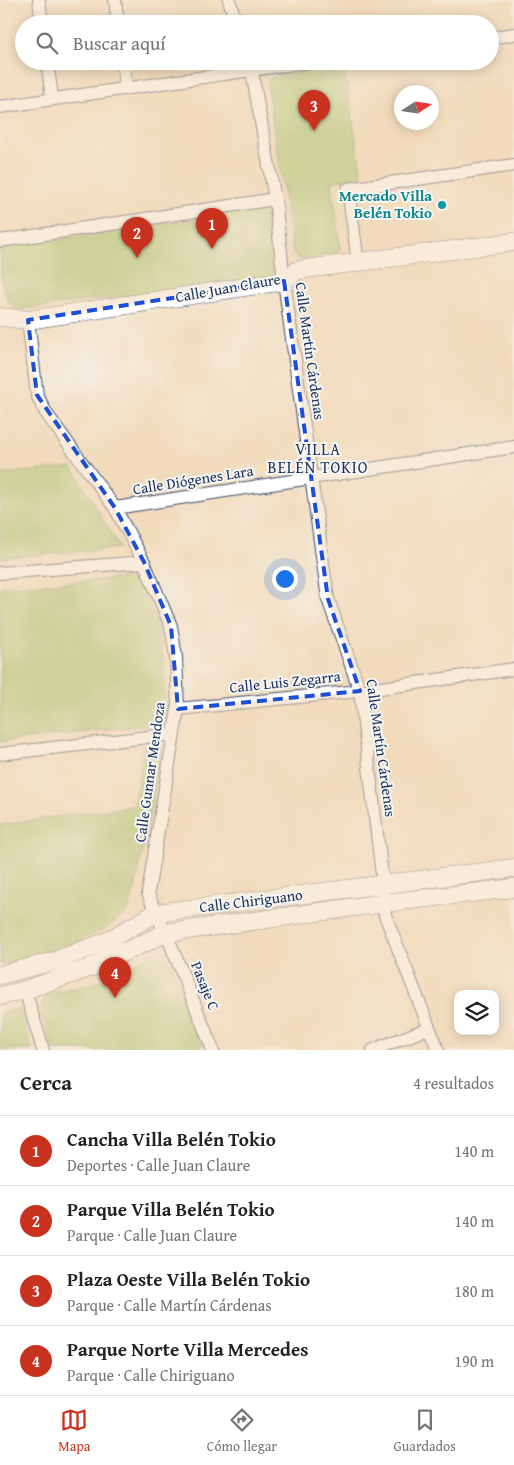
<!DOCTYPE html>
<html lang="es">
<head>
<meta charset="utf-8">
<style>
	:root { --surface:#fff; --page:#f2f2f2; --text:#222; --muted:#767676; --line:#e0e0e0; --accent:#c8321e }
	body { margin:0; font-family:"Gentium Book Plus",serif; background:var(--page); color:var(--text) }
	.controls { position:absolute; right:15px; bottom:15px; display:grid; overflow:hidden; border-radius:10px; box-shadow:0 2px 12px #0003 }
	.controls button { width:45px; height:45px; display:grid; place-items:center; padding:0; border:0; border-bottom:1px solid var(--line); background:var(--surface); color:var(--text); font:25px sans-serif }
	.compass { position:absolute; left:394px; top:85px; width:45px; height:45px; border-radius:50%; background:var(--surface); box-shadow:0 2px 12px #0003; rotate:78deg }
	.you { position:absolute; left:284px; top:578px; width:18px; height:18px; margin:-12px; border:4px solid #fff; border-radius:50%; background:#1a73e8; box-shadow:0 0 0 8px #1a73e833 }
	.badge { display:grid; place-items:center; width:32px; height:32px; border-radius:50%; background:var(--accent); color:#fff; font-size:16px; font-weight:700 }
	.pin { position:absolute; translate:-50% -41px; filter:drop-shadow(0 1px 2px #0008) }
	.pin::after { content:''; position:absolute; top:26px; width:18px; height:15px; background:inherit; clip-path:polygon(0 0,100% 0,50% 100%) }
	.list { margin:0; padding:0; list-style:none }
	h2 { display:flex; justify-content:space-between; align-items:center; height:65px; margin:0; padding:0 20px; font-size:21px }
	h2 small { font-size:16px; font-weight:400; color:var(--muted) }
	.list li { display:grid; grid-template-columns:32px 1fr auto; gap:15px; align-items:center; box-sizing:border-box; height:70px; padding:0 20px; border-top:1px solid var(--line) }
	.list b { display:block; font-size:19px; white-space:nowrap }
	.list p { margin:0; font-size:16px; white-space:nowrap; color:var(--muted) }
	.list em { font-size:16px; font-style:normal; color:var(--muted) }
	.icon { flex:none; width:28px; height:28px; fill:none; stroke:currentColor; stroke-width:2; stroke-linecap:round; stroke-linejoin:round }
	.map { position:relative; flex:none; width:514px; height:1050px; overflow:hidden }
	.search { position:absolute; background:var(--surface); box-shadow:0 2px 12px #0003; left:15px; right:15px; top:15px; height:55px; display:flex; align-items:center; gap:12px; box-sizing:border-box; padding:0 18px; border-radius:28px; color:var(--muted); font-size:19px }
	.sheet { height:345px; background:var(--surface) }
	nav { display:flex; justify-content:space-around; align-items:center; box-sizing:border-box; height:70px; border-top:1px solid var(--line); background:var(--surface); font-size:14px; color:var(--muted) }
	nav a { display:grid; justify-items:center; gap:2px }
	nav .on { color:var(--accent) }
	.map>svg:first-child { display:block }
	.green { fill:#a2c66f; stroke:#5e7a66 }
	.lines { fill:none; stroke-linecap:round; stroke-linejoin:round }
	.street-casing { stroke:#3b496c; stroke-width:14 }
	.secondary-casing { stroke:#3b496c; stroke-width:19 }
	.street { stroke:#fff; stroke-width:12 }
	.secondary { stroke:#fff; stroke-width:18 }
	.marked { fill:none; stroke:#1d4ed8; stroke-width:4; stroke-dasharray:10 6; stroke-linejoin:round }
	.culture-dot { fill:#0f9aa8; stroke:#f6f6f2; stroke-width:2 }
	.labels { text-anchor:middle; stroke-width:4; stroke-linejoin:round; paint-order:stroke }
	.culture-label { font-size:15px; font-weight:bold; fill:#0d838f; stroke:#f6f6f2; text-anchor:end }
	.street-label { font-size:15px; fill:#1b2f5e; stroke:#f6f6f2 }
	.neighbourhood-label { font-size:16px; letter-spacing:1px; fill:#1b2f5e; stroke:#f6f6f2 }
</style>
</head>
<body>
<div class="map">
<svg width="514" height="1050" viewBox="0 0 514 1050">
	<rect width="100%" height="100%" fill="#f6f6f2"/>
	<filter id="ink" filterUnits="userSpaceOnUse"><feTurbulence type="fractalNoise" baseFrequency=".02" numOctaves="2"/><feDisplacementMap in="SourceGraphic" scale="10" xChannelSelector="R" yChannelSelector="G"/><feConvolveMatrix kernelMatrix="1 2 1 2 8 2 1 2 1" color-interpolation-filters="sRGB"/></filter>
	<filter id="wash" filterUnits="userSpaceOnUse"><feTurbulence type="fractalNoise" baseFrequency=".0096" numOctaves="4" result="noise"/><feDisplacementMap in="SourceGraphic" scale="20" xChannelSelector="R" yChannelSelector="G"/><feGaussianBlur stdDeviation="1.12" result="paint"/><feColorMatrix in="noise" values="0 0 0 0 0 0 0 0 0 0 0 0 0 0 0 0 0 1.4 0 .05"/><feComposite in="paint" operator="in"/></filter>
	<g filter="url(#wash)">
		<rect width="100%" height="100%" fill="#f2dbbc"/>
		<g class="green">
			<polygon points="344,66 362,177 332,182 340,244 340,250 336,254 299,259 293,254 267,84 271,78 278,75"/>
			<path d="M265 209 269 212 275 266 273 274 268 278 17 310C0 297 0 269 0 249L4 247Z"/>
			<polygon points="72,467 120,548 0,558 0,474"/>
			<polygon points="136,577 156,620 164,664 165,723 0,742 0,587"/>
			<polygon points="159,746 161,757 135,889 128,911 106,928 74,943 28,958 0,965 0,825 134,806 144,747"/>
			<polygon points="161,956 171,962 202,1043 199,1050 53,1050 41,1015 42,1003 49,993 93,984 147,957"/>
			<polygon points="20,1008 32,1050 0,1050 0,1013"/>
		</g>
	</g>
	<g filter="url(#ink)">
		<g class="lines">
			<g class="street-casing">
				<g id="street">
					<polyline points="39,0 42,24"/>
					<polyline points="115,0 118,24"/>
					<polyline points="229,0 237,24"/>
					<polyline points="490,38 514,34"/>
					<polyline points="47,61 52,98"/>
					<polyline points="123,61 126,88"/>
					<polyline points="250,61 275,199 284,281 328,599 360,691 383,884 385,915 438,1050"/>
					<polyline points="0,107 313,61"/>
					<polyline points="0,241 275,199"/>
					<polyline points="358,262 348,189 514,165"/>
					<polyline points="28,320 37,395 46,413 115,508 144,562 171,626 176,657 178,709 148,893 156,913 166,933 213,1050"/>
					<polyline points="115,508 514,447"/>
					<polyline points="0,573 144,562"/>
					<polyline points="178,709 360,691 514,669"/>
					<polyline points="0,754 174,734"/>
					<polyline points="25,990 43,1050"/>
					<polyline points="373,1050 429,1028"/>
				</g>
			</g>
			<g class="secondary-casing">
				<g id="secondary">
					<polyline points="0,317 28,320 284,281 298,270 514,242"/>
					<polyline points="0,975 55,961 105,942 156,913 514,868"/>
					<polyline points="0,996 25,990 89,968 166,933 384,903 514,888"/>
				</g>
			</g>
			<use href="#street" class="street"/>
			<use href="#secondary" class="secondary"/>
		</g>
	</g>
	<path d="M0 0H514V1050H0ZM284 281 328 599 360 691 178 709 171 626 144 562 115 508 37 395 28 320Z" fill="#f2dbbc" fill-opacity=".55" fill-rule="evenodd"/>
	<path class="marked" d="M284 281 328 599 360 691 178 709 171 626 144 562 115 508 37 395 28 320Z"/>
	<circle class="culture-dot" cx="442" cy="205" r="5"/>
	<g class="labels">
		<g class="culture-label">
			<text x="432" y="201">Mercado Villa<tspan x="432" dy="17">Belén Tokio</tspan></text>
		</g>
		<g class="street-label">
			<text transform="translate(228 288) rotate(-10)" y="5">Calle Juan Claure</text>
			<text transform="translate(310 351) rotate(82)" y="5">Calle Martín Cárdenas</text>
			<text transform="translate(193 480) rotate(-9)" y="5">Calle Diógenes Lara</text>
			<text transform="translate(285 682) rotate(-6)" y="5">Calle Luis Zegarra</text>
			<text transform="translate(381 748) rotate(82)" y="5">Calle Martín Cárdenas</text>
			<text transform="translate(150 772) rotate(-82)" y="5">Calle Gunnar Mendoza</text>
			<text transform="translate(251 901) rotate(-7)" y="5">Calle Chiriguano</text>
			<text transform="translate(205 986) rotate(68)" y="5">Pasaje C</text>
		</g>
		<g class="neighbourhood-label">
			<text x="318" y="455">VILLA<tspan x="318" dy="18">BELÉN TOKIO</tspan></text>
		</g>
	</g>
</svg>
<div class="controls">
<button><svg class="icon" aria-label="layers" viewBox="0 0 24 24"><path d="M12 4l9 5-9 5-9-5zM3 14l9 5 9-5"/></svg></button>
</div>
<svg class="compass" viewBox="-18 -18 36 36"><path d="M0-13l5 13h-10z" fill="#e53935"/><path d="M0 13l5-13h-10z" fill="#767676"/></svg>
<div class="you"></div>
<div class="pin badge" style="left:212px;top:249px">1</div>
<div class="pin badge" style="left:137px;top:258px">2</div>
<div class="pin badge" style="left:314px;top:131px">3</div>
<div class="pin badge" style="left:115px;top:998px">4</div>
<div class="search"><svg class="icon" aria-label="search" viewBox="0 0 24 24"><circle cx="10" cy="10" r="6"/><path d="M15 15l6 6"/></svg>Buscar aquí</div>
</div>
<section class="sheet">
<h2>Cerca<small>4 resultados</small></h2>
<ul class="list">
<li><span class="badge">1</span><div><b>Cancha Villa Belén Tokio</b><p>Deportes · Calle Juan Claure</p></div><em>140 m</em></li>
<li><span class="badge">2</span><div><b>Parque Villa Belén Tokio</b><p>Parque · Calle Juan Claure</p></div><em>140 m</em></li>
<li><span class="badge">3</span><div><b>Plaza Oeste Villa Belén Tokio</b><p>Parque · Calle Martín Cárdenas</p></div><em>180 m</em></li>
<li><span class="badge">4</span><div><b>Parque Norte Villa Mercedes</b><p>Parque · Calle Chiriguano</p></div><em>190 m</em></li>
</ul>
</section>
<nav>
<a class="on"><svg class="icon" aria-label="map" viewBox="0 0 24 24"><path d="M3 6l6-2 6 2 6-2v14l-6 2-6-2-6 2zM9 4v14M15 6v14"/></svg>Mapa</a>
<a><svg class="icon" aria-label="directions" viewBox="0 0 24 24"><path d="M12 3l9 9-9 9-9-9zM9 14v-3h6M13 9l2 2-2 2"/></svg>Cómo llegar</a>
<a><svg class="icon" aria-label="saved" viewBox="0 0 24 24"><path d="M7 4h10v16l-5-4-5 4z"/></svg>Guardados</a>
</nav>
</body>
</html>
